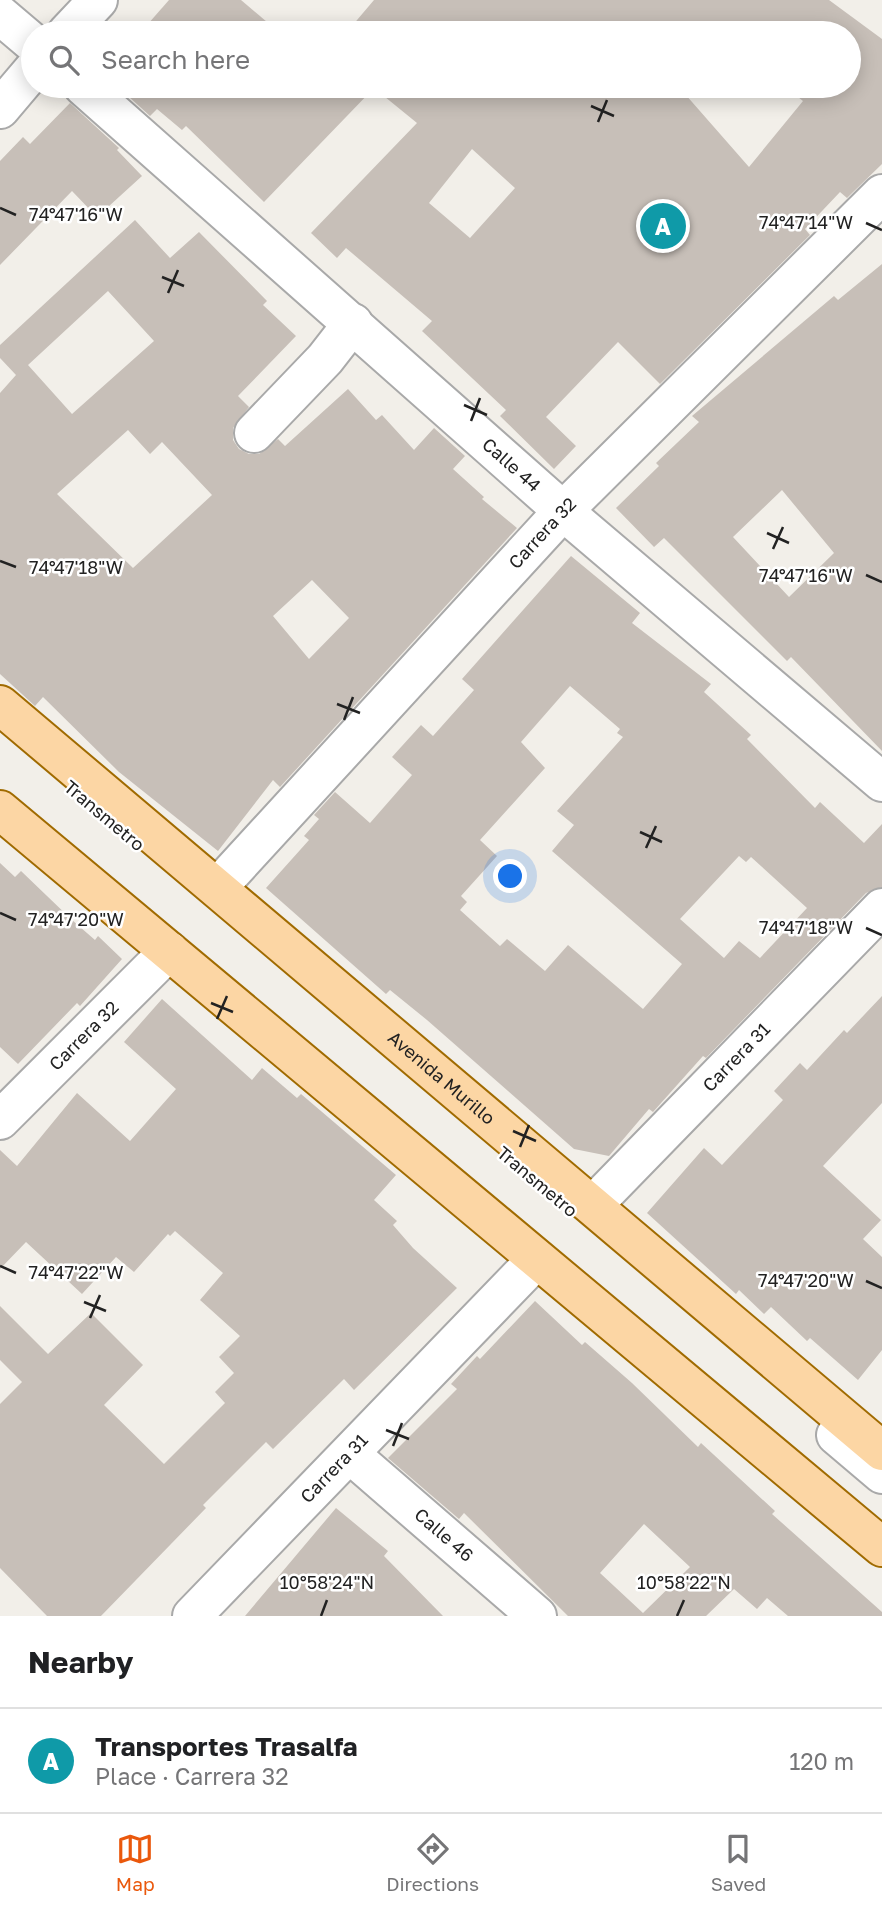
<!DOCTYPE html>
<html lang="en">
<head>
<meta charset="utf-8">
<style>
	:root { --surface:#fff; --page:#f2f2f2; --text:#202124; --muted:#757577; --line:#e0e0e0; --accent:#ea580c }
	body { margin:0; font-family:"Golos Text",sans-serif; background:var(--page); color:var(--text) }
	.you { position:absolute; left:511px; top:877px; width:24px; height:24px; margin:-18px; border:5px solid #fff; border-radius:50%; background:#1a73e8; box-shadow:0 0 0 10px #1a73e833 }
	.badge { display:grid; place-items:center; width:46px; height:46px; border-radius:50%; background:var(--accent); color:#fff; font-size:23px; font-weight:700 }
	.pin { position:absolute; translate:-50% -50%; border:4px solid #fff; box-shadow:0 2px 7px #0006 }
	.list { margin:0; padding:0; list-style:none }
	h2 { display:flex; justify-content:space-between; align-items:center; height:91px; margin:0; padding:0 28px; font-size:30px }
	h2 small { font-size:23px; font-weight:400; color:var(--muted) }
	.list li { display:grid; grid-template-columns:46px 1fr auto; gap:21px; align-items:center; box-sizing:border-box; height:105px; padding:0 28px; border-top:2px solid var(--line) }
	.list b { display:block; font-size:26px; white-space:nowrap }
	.list p { margin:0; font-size:23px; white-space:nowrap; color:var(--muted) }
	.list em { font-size:23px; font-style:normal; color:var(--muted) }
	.icon { flex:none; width:38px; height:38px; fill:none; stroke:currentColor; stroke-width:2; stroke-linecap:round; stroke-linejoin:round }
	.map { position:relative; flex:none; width:882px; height:1616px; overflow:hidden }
	.search { position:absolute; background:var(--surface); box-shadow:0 4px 18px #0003; left:21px; right:21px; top:21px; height:77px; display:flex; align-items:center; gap:18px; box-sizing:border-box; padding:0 24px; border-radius:38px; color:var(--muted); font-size:26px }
	.sheet { height:196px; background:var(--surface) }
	nav { display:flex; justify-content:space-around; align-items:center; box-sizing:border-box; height:98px; border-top:2px solid var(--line); background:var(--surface); font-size:19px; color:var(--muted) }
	nav a { display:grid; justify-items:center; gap:4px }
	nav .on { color:var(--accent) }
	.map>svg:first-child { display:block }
	.building { fill:#c7bfb8; fill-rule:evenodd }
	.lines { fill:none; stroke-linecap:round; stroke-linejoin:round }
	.minor-casing { stroke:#a9a9a9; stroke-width:42 }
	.major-casing { stroke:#a06b00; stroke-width:42 }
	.minor { stroke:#fff; stroke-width:38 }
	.major { stroke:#fcd6a4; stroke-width:38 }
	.ticks { fill:none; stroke:#222; stroke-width:2.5 }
	.labels { text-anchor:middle; stroke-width:5; stroke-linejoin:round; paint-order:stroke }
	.street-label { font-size:18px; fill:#222; stroke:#fff }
	.ticks-label { font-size:18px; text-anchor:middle; fill:#222; stroke:#fff; stroke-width:5; stroke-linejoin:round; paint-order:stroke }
</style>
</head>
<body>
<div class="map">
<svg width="882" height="1616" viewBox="0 0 882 1616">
	<rect width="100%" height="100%" fill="#f2efe9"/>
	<g class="building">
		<polygon points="169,0 241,0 280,33 140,33"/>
		<path d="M374 0H829L882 39V164L847 198 840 192 805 229 810 235 660 384 618 342 546 417 576 446 554 469 500 416 506 410 422 331 432 321 346 248 337 258 311 233 417 123 374 88 264 202 186 126 182 130 157 109 150 116 117 86H678L749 167 803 101 784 86H849V33H346ZM472 149 515 188 470 238 429 203Z"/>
		<polygon points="297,23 308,33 287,33"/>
		<polygon points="70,103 119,148 117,150 142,176 97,217 72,191 0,265 0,161 23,137 30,144"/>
		<path d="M135 220 170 258 199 232 267 301 263 305 296 336 238 396 249 407 233 428V440L239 449 249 454H259L278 439 285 446 348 389 376 420 382 415 414 450 434 428 465 456 453 469 484 497 482 499 517 528 280 787 273 780 218 851 119 772 43 697 35 706 0 674V393L16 375 0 358V345ZM108 291 154 341 72 414 28 365ZM128 430 150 454 162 442 212 495 133 568 57 494ZM312 580 349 618 309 659 273 616Z"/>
		<path d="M882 264V751L791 657 787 661 664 538 654 547 616 508 659 466 656 463 699 422 692 416 834 296 838 300ZM782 490 834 553 789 597 733 537Z"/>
		<path d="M571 556 640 613 632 623 711 684 704 692 751 735 747 739 815 808 820 802 864 843 882 824V887L866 893 706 1058 703 1056 653 1112 649 1109 609 1156 574 1149 427 1020 390 990 386 994 266 888 309 840 304 836 319 819 314 815 335 792 370 823 412 775 392 757 421 725 433 736 474 690 462 679ZM570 686 620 729 617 733 623 737 557 811 574 825 552 851 682 964 643 1009 568 945 545 971 507 939 500 946 460 910 467 902 461 896 497 856 480 840 545 768 521 742ZM739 856 746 862 751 857 807 908 760 958 739 941 724 958 680 919Z"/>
		<polygon points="0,863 15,877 21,871 72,920 95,940 98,936 122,959 80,1006 77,1003 18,1064 0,1047"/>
		<polygon points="882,996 882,1103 823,1166 881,1220 863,1239 882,1257 882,1350 858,1380 810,1338 807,1341 771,1307 764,1314 739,1290 736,1294 647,1213 704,1148 722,1165 783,1100 774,1091 800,1063 807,1070 844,1030 847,1033"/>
		<polygon points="162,999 252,1080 262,1068 297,1098 301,1094 396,1175 374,1200 397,1221 393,1225 413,1248 457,1288 354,1390 344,1379 273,1449 266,1442 203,1505 206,1508 101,1616 47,1616 0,1568 0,1404 22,1382 0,1360 0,1306 48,1354 91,1313 143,1365 104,1405 164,1464 225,1403 215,1392 234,1373 219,1357 240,1336 200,1300 223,1273 175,1231 170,1236 168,1234 134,1272 116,1257 82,1294 26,1242 0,1269 0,1150 17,1166 77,1093 130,1141 176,1089 124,1042"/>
		<path d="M535 1301 582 1345 585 1342 632 1383 698 1447 701 1443 775 1511 772 1514 882 1612V1616H788L767 1598 757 1609 734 1589 706 1616H568L464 1513 459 1519 388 1458 457 1389 451 1384 477 1356 480 1359ZM644 1524 690 1567 643 1613 600 1573Z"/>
		<polygon points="336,1508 388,1551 384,1556 443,1616 245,1616"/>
	</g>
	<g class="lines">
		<g class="minor-casing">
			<g id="minor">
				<polyline points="0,15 33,43"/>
				<polyline points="67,33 98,0"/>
				<path id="s1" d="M83 86 563 511 882 782"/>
				<polyline points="0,109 33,70"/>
				<polyline points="254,433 325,359 353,323"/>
				<path id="s2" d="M218 887 563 511 882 194"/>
				<path id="s3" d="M0 1120 169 951"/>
				<path id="s4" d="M593 1205 882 908"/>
				<polyline points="836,1435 882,1474"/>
				<path id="s5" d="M350 1454 537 1616"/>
				<path id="s6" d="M192 1616 536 1260"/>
			</g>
		</g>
		<g class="major-casing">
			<g id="major">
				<path id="s7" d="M0 705 882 1451"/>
				<polyline points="0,810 882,1547"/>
			</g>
		</g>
		<use href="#minor" class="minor"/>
		<use href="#major" class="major"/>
	</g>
	<path class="ticks" d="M591 106 614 116M598 122 607 100M0 208 16 215M866 223 882 230M162 277 184 286M168 293 178 270M464 405 487 415M471 421 480 398M767 533 789 543M773 549 783 527M0 561 16 567M866 575 882 582M337 704 360 713M344 720 353 697M640 832 662 842M646 848 656 826M0 913 16 920M866 928 882 935M211 1003 233 1012M217 1019 227 996M513 1131 536 1141M520 1147 529 1125M0 1266 16 1273M866 1281 882 1288M84 1302 106 1311M90 1318 100 1295M386 1430 409 1439M393 1446 402 1423M321 1616 327 1600M677 1616 684 1600"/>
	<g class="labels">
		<g class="street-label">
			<text dy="6" stroke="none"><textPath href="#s1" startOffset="572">Calle 44</textPath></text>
			<text dy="6" stroke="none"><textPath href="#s2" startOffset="480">Carrera 32</textPath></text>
			<text transform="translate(104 816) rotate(40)" y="6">Transmetro</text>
			<text dy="6" stroke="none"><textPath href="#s3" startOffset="119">Carrera 32</textPath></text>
			<text dy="6" stroke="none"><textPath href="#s4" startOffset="206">Carrera 31</textPath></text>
			<text dy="6" stroke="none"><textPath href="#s7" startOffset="578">Avenida Murillo</textPath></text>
			<text transform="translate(537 1182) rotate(40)" y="6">Transmetro</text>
			<text dy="6" stroke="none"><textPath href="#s6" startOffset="205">Carrera 31</textPath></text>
			<text dy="6" stroke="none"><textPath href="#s5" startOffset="124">Calle 46</textPath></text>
		</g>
	</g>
	<g class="ticks-label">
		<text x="76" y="221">74°47'16"W</text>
		<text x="806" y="229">74°47'14"W</text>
		<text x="76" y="574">74°47'18"W</text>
		<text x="806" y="582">74°47'16"W</text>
		<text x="76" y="926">74°47'20"W</text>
		<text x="806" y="934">74°47'18"W</text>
		<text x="76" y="1279">74°47'22"W</text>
		<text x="806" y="1287">74°47'20"W</text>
		<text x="327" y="1589">10°58'24"N</text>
		<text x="684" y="1589">10°58'22"N</text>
	</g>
</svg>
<div class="you"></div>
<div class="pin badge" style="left:663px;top:226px;background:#0f9aa8">A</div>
<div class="search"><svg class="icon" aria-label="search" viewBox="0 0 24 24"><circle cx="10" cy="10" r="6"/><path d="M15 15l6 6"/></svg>Search here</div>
</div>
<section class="sheet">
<h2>Nearby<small></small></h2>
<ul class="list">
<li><span class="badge" style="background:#0f9aa8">A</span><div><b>Transportes Trasalfa</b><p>Place · Carrera 32</p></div><em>120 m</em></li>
</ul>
</section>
<nav>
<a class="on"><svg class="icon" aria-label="map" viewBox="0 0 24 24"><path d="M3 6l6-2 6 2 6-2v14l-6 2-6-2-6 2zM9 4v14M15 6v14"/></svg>Map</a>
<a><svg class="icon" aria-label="directions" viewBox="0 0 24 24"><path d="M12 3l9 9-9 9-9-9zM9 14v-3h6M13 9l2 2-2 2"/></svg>Directions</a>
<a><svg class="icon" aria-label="saved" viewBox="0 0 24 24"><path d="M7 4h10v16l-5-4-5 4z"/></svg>Saved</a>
</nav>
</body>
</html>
